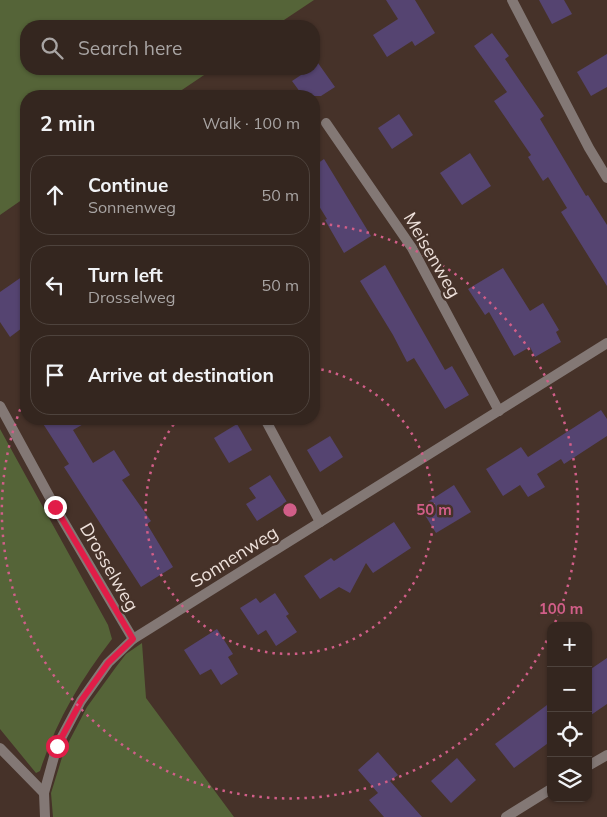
<!DOCTYPE html>
<html lang="en">
<head>
<meta charset="utf-8">
<style>
	:root { --surface:#34261f; --page:#3f322c; --text:#f1f3f6; --muted:#a9a5a4; --line:#4e433d }
	body { margin:0; font-family:Mulish,sans-serif; background:var(--page); color:var(--text) }
	.controls { position:absolute; right:15px; bottom:15px; display:grid; overflow:hidden; border-radius:10px; box-shadow:0 1px 4px #0004 }
	.controls button { width:45px; height:45px; display:grid; place-items:center; padding:0; border:0; border-bottom:1px solid var(--line); background:var(--surface); color:var(--text); font:25px sans-serif }
	.stop { position:absolute; width:15px; height:15px; margin:-11px; border:4px solid #e11d48; border-radius:50%; background:#fff }
	.stop.end { background:#e11d48; border-color:#fff; box-shadow:0 1px 5px #0008 }
	.list { margin:0; padding:0; list-style:none }
	h2 { display:flex; justify-content:space-between; align-items:center; height:65px; margin:0; padding:0 20px; font-size:21px }
	h2 small { font-size:16px; font-weight:400; color:var(--muted) }
	.list li { display:grid; grid-template-columns:32px 1fr auto; gap:15px; align-items:center; box-sizing:border-box; height:80px; margin:0 10px 10px; padding:0 10px; border:1px solid var(--line); border-radius:20px }
	.list b { display:block; font-size:19px; white-space:nowrap }
	.list p { margin:0; font-size:16px; white-space:nowrap; color:var(--muted) }
	.list em { font-size:16px; font-style:normal; color:var(--muted) }
	.icon { flex:none; width:28px; height:28px; fill:none; stroke:currentColor; stroke-width:2; stroke-linecap:round; stroke-linejoin:round }
	.map { position:relative; flex:none; width:607px; height:817px; overflow:hidden }
	.search { position:absolute; background:var(--surface); box-shadow:0 1px 4px #0004; left:20px; top:20px; width:300px; height:55px; display:flex; align-items:center; gap:12px; box-sizing:border-box; padding:0 18px; border-radius:20px; color:var(--muted); font-size:19px }
	.panel { position:absolute; background:var(--surface); box-shadow:0 1px 4px #0004; left:20px; top:90px; width:300px; height:335px; border-radius:20px }
	.map>svg:first-child { display:block }
	.green { fill:#556438 }
	.building { fill:#554471 }
	.lines { fill:none; stroke-linecap:round; stroke-linejoin:round }
	.street { stroke:#837875; stroke-width:10 }
	.route { stroke:#e11d48; stroke-width:6 }
	.ring { fill:none; stroke:#d15e88; stroke-width:2.5; stroke-dasharray:2.5 5 }
	.labels { text-anchor:middle; stroke-width:5; stroke-linejoin:round; paint-order:stroke }
	.street-label { font-size:18px; fill:#eee1db; stroke:#463229 }
	.centre { fill:#d15e88; stroke:#463229; stroke-width:2.5 }
	.ring-label { font-size:15px; text-anchor:middle; font-weight:bold; fill:#d15e88; stroke:#463229; stroke-width:5; stroke-linejoin:round; paint-order:stroke }
</style>
</head>
<body>
<div class="map">
<svg width="607" height="817" viewBox="0 0 607 817">
	<rect width="100%" height="100%" fill="#463229"/>
	<g class="green">
		<polygon points="0,0 314,0 275,26 26,26 26,69 213,69 173,96 26,96 26,197 0,215"/>
		<path d="M0 429 108 625 112 639C81 679 55 723 40 771L36 773 0 729Z"/>
		<polygon points="142,643 146,698 234,817 53,817 51,793 64,751 87,707 116,667 126,654"/>
	</g>
	<g class="building">
		<polygon points="386,0 415,0 435,33 415,46 412,41 387,57 373,35 398,19"/>
		<polygon points="539,0 564,0 572,14 552,24"/>
		<polygon points="492,33 509,56 505,59 544,116 540,119 586,196 588,195 607,225 607,286 561,212 567,208 548,177 543,181 528,157 531,155 494,101 507,92 474,46"/>
		<polygon points="607,54 607,87 591,96 577,72"/>
		<polygon points="318,63 335,87 321,96 303,96 292,81 310,69 314,69 314,66"/>
		<polygon points="399,114 413,135 392,149 378,128"/>
		<polygon points="470,153 491,186 462,205 440,173"/>
		<polygon points="324,159 371,236 344,253 325,220 327,219 314,198 314,166"/>
		<polygon points="385,265 445,370 452,366 469,395 445,409 414,358 407,362 393,335 360,281"/>
		<polygon points="503,268 530,311 543,303 559,330 556,332 561,342 535,357 530,347 514,356 489,312 485,315 468,289"/>
		<polygon points="26,274 26,325 10,337 0,322 0,292"/>
		<polygon points="601,410 607,419 607,436 564,464 561,459 537,474 545,487 528,497 520,485 503,496 486,469 521,447 528,457"/>
		<polygon points="40,419 92,419 73,430 93,463 114,450 130,475 122,480 151,521 147,524 173,567 141,587 64,467 69,464"/>
		<polygon points="237,424 252,450 229,463 214,438"/>
		<polygon points="330,436 343,457 320,472 307,450"/>
		<polygon points="270,475 287,502 257,521 246,504 256,498 249,488"/>
		<polygon points="454,485 471,512 436,533 420,507"/>
		<polygon points="394,522 411,548 373,573 366,563 350,593 339,587 320,599 304,576 331,558 334,561"/>
		<polygon points="275,593 289,614 286,616 297,632 276,646 266,630 258,635 240,608 256,598 260,603"/>
		<polygon points="217,629 233,654 228,657 238,674 221,685 211,669 200,675 184,650"/>
		<polygon points="607,658 607,704 588,717 588,671"/>
		<polygon points="551,702 551,741 514,768 495,744"/>
		<polygon points="378,752 398,775 390,781 422,817 384,817 369,800 378,793 358,770"/>
		<polygon points="457,758 476,780 451,803 431,781"/>
	</g>
	<g class="lines">
		<g class="street">
			<polyline points="512,0 589,148 607,178"/>
			<polyline points="326,123 412,248 499,411"/>
			<polyline points="0,406 55,507 133,639"/>
			<polyline points="265,419 320,522"/>
			<polyline points="0,748 44,793"/>
			<polyline points="588,766 607,755"/>
			<polyline points="45,817 44,793 57,746 81,701 108,663 133,639 607,343"/>
			<polyline points="506,817 551,789"/>
		</g>
	</g>
	<g class="lines">
		<polyline class="route" points="55,507 133,639 108,663 81,701 57,746"/>
	</g>
	<g class="ring">
		<path d="M314 368A144 144 0 1 1 178 419"/>
		<path d="M550 634A288 288 0 0 1 26 395M315 223A288 288 0 0 1 554 625"/>
	</g>
	<g class="labels">
		<g class="street-label">
			<text transform="translate(432 255) rotate(60)" y="6">Meisenweg</text>
			<text transform="translate(234 557) rotate(-32)" y="6">Sonnenweg</text>
			<text transform="translate(109 567) rotate(60)" y="6">Drosselweg</text>
		</g>
	</g>
	<circle cx="290" cy="510" r="8" class="centre"/>
	<g class="ring-label">
		<text x="434" y="515">50 m</text>
		<text x="561" y="614">100 m</text>
	</g>
</svg>
<div class="controls">
<button>+</button>
<button>−</button>
<button><svg class="icon" aria-label="locate" viewBox="0 0 24 24"><circle cx="12" cy="12" r="6"/><path d="M12 2v4M12 18v4M2 12h4M18 12h4"/></svg></button>
<button><svg class="icon" aria-label="layers" viewBox="0 0 24 24"><path d="M12 4l9 5-9 5-9-5zM3 14l9 5 9-5"/></svg></button>
</div>
<div class="stop" style="left:57px;top:746px"></div>
<div class="stop end" style="left:55px;top:507px"></div>
<div class="search"><svg class="icon" aria-label="search" viewBox="0 0 24 24"><circle cx="10" cy="10" r="6"/><path d="M15 15l6 6"/></svg>Search here</div>
<section class="panel">
<h2>2 min<small>Walk · 100 m</small></h2>
<ul class="list">
<li><svg class="icon" aria-label="ahead" viewBox="0 0 24 24"><path d="M12 20V5M6 11l6-6 6 6"/></svg><div><b>Continue</b><p>Sonnenweg</p></div><em>50 m</em></li>
<li><svg class="icon" aria-label="left" viewBox="0 0 24 24"><path d="M17 20v-9H6M10 6l-5 5 5 5"/></svg><div><b>Turn left</b><p>Drosselweg</p></div><em>50 m</em></li>
<li><svg class="icon" aria-label="arrive" viewBox="0 0 24 24"><path d="M6 21V4h12l-3 4 3 4H6"/></svg><div><b>Arrive at destination</b></div></li>
</ul>
</section>
</div>
</body>
</html>
